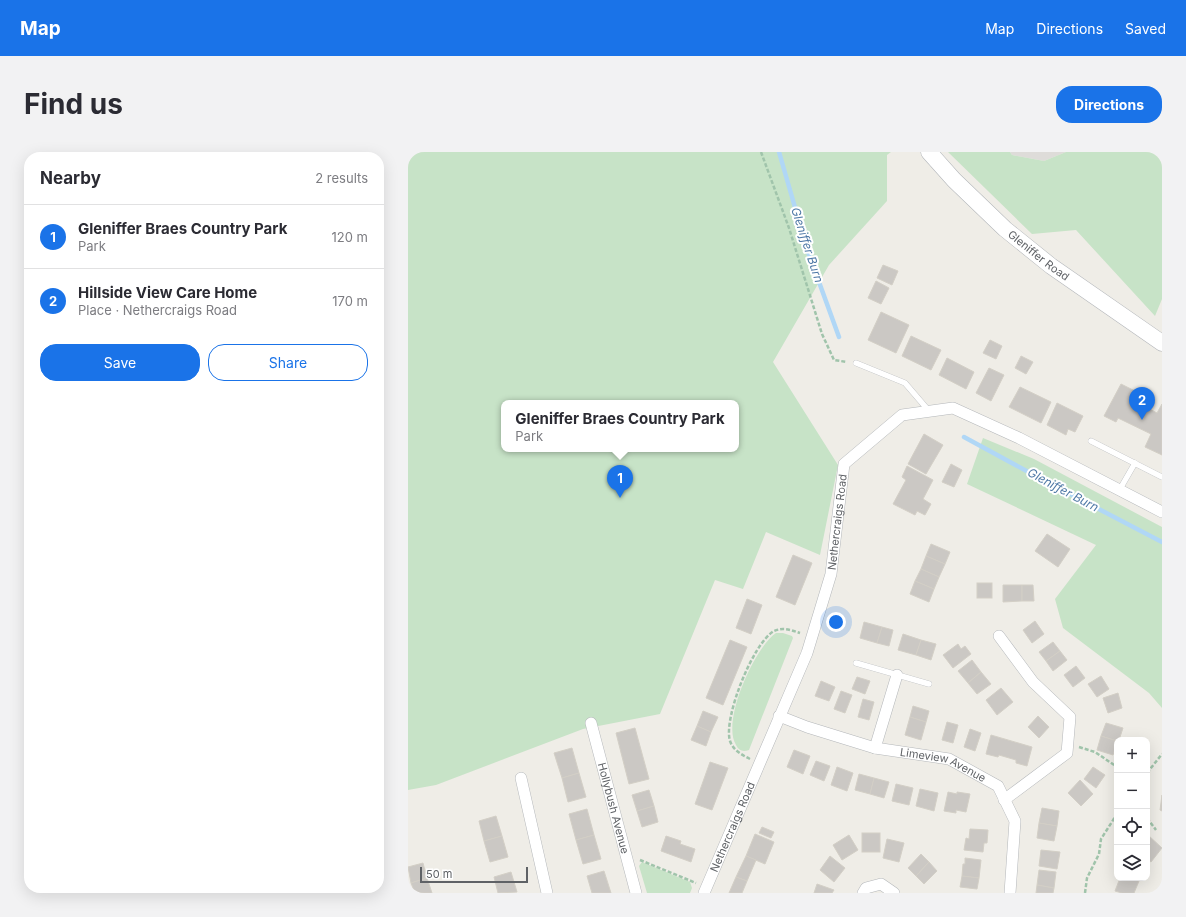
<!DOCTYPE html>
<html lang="en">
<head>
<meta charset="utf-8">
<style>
	:root { --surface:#fff; --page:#f2f2f3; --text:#2b2b33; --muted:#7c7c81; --line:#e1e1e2; --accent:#1a73e8 }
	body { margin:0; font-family:Inter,sans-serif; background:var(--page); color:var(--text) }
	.controls { position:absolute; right:12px; bottom:12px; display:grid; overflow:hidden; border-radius:8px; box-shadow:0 4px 16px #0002 }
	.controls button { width:36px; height:36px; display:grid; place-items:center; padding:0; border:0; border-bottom:1px solid var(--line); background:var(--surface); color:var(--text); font:20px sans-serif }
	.scale { position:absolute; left:12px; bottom:10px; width:108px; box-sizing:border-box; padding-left:4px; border:2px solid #5f6266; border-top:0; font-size:11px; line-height:14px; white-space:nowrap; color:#5f6266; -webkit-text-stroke:3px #fff; paint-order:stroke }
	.you { position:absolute; left:428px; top:470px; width:14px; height:14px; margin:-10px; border:3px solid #fff; border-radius:50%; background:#1a73e8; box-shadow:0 0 0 6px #1a73e833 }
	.badge { display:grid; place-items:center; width:26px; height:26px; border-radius:50%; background:var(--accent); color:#fff; font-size:13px; font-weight:700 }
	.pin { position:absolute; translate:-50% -33px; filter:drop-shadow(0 1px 2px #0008) }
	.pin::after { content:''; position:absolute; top:21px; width:14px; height:12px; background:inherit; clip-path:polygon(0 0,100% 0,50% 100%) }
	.popup { position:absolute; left:93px; top:248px; width:238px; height:52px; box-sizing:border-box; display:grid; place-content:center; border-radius:8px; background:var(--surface); filter:drop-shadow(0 1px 3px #0005); font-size:13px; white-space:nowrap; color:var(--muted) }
	.popup b { font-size:15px; color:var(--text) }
	.popup::after { content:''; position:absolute; left:50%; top:100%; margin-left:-8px; border:8px solid transparent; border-top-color:var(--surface) }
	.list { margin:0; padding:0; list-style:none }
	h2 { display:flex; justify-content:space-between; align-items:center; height:52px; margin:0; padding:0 16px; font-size:17px }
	h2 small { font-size:13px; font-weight:400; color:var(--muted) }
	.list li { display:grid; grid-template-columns:26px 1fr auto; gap:12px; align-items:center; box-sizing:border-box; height:64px; padding:0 16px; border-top:1px solid var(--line) }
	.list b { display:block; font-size:15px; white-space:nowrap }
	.list p { margin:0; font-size:13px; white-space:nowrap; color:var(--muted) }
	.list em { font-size:13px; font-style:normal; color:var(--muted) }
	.actions { display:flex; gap:8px; padding:12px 16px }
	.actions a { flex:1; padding:9px 0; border:1px solid var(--accent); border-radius:16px; text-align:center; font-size:14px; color:var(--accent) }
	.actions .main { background:var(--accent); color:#fff }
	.icon { flex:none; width:22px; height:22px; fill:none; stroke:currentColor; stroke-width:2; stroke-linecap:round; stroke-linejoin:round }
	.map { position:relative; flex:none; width:754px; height:741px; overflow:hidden; border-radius:16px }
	header { display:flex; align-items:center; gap:24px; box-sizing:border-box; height:56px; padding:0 20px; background:var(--accent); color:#fff }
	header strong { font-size:19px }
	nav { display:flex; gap:22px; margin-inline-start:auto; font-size:14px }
	.intro { display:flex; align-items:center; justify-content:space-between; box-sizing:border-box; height:96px; padding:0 24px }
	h1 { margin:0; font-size:28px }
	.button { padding:10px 18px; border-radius:16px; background:var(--accent); color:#fff; font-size:14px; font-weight:700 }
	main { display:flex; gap:24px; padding:0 24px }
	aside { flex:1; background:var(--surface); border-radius:16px; box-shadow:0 4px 16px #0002 }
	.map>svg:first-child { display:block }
	.industrial { fill:#dedcd9 }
	.green { fill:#c7e3c7; fill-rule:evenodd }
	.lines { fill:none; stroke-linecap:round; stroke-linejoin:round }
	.stream { stroke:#b0d7f6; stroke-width:4.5 }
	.building { fill:#cbc8c4; stroke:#d3cfc6 }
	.lane-casing { stroke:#b4b7ba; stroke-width:6 }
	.street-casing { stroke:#b4b7ba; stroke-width:12 }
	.secondary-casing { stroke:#b3b6ba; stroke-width:17 }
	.path { stroke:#a0c4ab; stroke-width:2.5; stroke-dasharray:4 2; stroke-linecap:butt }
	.lane { stroke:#fff; stroke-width:5.5 }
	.street { stroke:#fff; stroke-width:11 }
	.secondary { stroke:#fff; stroke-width:16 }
	.labels { text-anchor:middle; stroke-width:4; stroke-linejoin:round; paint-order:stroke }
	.street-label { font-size:11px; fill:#5f6266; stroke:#fff }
	.water-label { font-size:12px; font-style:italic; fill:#4e78a6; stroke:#fff }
</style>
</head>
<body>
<header>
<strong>Map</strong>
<nav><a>Map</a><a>Directions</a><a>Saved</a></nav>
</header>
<div class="intro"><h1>Find us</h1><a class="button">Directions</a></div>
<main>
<aside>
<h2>Nearby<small>2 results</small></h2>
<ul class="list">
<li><span class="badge">1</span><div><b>Gleniffer Braes Country Park</b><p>Park</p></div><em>120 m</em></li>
<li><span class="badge">2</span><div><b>Hillside View Care Home</b><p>Place · Nethercraigs Road</p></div><em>170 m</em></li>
</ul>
<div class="actions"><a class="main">Save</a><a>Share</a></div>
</aside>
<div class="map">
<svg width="754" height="741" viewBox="0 0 754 741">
	<rect width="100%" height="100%" fill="#efede7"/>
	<polygon class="industrial" points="602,0 658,0 636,9 604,3"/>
	<g class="green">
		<path d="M0 0H483L479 3V49L421 113 365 210 430 313 412 403 358 380 335 437 307 428 252 562 175 577 28 633 0 638ZM96 251H328V297H96Z"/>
		<polygon points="540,0 602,0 604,3 636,9 658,0 754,0 754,147 747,164 668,78 624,82"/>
		<polygon points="575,286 626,307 754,375 754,556 741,541 655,476 647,447 688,393 559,332"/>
		<path d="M368 481H375L384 484 385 486 341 598C335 600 331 599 328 593 313 569 347 495 368 481Z"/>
		<polygon points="234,710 282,730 284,736 282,741 239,741 231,714"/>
	</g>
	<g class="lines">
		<g class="stream">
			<polyline points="371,0 399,97 431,185"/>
			<polyline points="556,285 637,329 754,390"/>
		</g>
	</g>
	<g class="building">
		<polygon points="475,113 490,119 484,133 469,126"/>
		<polygon points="468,129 481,136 473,152 460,146"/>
		<polygon points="473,160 501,173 488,201 460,188"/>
		<polygon points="503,184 533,198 523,218 494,204"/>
		<polygon points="582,188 594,194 588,207 575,201"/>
		<polygon points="613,204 625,210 618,222 607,216"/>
		<polygon points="539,206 566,220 558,237 531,223"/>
		<polygon points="581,216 596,223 583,249 568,241"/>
		<polygon points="713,232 735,243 731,251 749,261 754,252 754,303 737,295 743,282 710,266 708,270 696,264"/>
		<polygon points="612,235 643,250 633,271 601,255"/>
		<polygon points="649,251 675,264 667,280 660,277 658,283 639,273"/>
		<polygon points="516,282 535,293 518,322 500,312"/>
		<polygon points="543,312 554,318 546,335 534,330"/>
		<polygon points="499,314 525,328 515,347 523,352 517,363 509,359 507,363 485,352 498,328 494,325"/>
		<polygon points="639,382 662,397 650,415 627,399"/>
		<polygon points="523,392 542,400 537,412 518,404"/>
		<polygon points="385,403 404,411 387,453 368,445"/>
		<polygon points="518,404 537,412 531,425 513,417"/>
		<polygon points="513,417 531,425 526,437 507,429"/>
		<polygon points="507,429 526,437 521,450 502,442"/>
		<rect x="569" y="431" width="15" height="15"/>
		<polygon points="595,433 614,433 614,449 595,450"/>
		<polygon points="614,433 625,433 626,449 614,449"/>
		<polygon points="339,447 354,453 343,482 328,476"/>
		<polygon points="627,469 636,482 624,491 615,478"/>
		<polygon points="456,470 474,475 469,491 452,486"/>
		<polygon points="474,475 485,478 481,494 469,491"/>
		<polygon points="495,482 513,488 508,503 490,498"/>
		<polygon points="322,488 339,495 315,553 298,546"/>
		<polygon points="513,488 528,492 523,508 508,503"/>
		<polygon points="645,490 652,499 638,509 631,500"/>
		<polygon points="550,492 553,497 557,494 563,502 545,516 535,503"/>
		<polygon points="652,499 659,508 645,519 638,509"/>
		<polygon points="564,508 573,520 560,531 550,519"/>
		<polygon points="668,514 677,526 665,535 656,523"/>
		<polygon points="573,520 583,532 569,542 560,531"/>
		<polygon points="693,524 701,537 689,545 680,532"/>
		<polygon points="449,525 462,529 457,542 444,537"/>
		<polygon points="413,529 427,535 421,549 407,544"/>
		<polygon points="593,536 605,550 589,563 578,548"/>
		<polygon points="433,539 444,543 437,561 426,557"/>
		<polygon points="710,541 714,556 700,561 695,546"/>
		<polygon points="455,547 466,550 461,568 450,565"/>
		<polygon points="505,554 521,559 518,570 502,565"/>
		<polygon points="295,559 310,565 303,580 289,574"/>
		<polygon points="630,564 641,575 631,586 620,575"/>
		<polygon points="502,565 518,570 513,588 497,583"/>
		<polygon points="539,570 550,573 545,591 534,588"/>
		<polygon points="698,571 715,576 711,588 709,589 693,584"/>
		<polygon points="289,574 303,580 298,594 283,588"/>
		<polygon points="227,576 241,627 221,632 208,581"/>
		<polygon points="562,577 573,581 567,599 556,595"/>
		<polygon points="583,583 624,595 619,614 608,611 608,608 591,603 590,605 578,602"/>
		<polygon points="693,584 709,589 705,603 689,598"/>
		<polygon points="164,596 171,621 154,626 146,601"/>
		<polygon points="386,598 402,604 395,622 379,615"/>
		<polygon points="408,609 422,614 416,629 402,623"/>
		<polygon points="302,610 320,616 304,658 287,652"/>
		<polygon points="429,615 445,621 439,639 423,633"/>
		<polygon points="685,615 697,623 688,636 676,627"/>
		<polygon points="171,621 178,645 160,650 154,626"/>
		<polygon points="451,622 466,626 462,642 447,638"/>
		<polygon points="466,626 481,630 476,646 462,642"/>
		<polygon points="672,628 685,642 673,654 660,641"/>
		<polygon points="488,632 505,636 501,653 484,649"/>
		<polygon points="512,637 530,641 526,659 508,654"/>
		<polygon points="241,638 246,654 229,659 224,643"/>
		<polygon points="540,640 549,642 549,640 562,642 558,660 548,658 548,661 536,659"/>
		<polygon points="754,643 754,659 752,658"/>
		<polygon points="246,654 250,670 234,675 229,659"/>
		<polygon points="634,656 651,659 649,674 631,671"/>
		<polygon points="179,657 186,683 168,688 161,662"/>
		<polygon points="88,664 94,684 76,689 71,669"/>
		<polygon points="631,671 649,674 646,689 629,686"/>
		<polygon points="354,675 366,680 363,686 351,681"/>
		<polygon points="562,677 580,678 579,691 576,691 575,700 556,698 558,686 561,687"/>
		<rect x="454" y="681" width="18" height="19"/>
		<polygon points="347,682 366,690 357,712 338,704"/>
		<polygon points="186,683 193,707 175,712 168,688"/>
		<polygon points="441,683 450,698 434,708 425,693"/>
		<polygon points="740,683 754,696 743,710 739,707"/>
		<polygon points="94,684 100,705 82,710 76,689"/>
		<polygon points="258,684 273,689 272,692 287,697 283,710 253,699"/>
		<polygon points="479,687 496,691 491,710 475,706"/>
		<polygon points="633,698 652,700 649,717 631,714"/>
		<polygon points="513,702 521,710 508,724 500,716"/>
		<polygon points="338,704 348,708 339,729 328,725"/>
		<polygon points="422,704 437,716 426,730 412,718"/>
		<polygon points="557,706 573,708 571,726 554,724 555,712 557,712"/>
		<polygon points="521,710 529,719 516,732 508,724"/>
		<polygon points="15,711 19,726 3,731 0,715"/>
		<polygon points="631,718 648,720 646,736 629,733"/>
		<polygon points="196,719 203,741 184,741 179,724"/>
		<polygon points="103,720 109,740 90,741 86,725"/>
		<polygon points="554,724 571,726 569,737 552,735"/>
		<polygon points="328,725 339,729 334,741 321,741"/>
		<polygon points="19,726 24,741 7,741 3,731"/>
		<polygon points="712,726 723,726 731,729 726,741 714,741 707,739"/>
		<polygon points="409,732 426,738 424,741 406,741"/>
		<polygon points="629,733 646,736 645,741 628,741"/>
	</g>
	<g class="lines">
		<g class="lane-casing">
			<g id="lane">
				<polyline points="448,211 497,231 521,259"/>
				<polyline points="683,289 754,325"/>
				<polyline points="712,337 727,311"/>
				<polyline points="448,511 521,532"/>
			</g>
		</g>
		<g class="street-casing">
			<g id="street">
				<polyline points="591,484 625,530 662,565 659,601 596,648"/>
				<path id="s1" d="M371 564 399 575 467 596 541 607 590 634 607 669 602 741"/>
				<path id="s2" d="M183 571 228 741"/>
				<polyline points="467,596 489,523"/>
				<polyline points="113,626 139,741"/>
				<path id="s3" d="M296 741 399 501 423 422 436 312 494 263 545 256 611 286 754 360"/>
				<polyline points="455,741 458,736 473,732 486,741"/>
			</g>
		</g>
		<g class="secondary-casing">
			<g id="secondary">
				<path id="s4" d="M521 0 546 28 597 77 643 114 754 191"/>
			</g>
		</g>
		<g class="path">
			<polyline points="353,0 381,76 414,182 426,208 439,210"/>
			<polyline points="671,595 687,600 709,615"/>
			<path d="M342 607C334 603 325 598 322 589 315 566 345 491 366 479 375 475 383 478 392 481"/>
			<polyline points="739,621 754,602"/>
			<polyline points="739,666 748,678"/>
			<polyline points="232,708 288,731"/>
			<polyline points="677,741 679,726 691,702 693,687 709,662"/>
		</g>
		<use href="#lane" class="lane"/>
		<use href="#street" class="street"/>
		<use href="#secondary" class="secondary"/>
	</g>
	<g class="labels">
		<g class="street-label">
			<text dy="4" stroke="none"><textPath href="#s4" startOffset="151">Gleniffer Road</textPath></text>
			<text dy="4" stroke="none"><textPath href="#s3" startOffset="396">Nethercraigs Road</textPath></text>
			<text dy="4" stroke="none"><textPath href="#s1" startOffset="172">Limeview Avenue</textPath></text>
			<text dy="4" stroke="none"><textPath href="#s2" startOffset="88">Hollybush Avenue</textPath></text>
			<text dy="4" stroke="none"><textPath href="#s3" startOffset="72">Nethercraigs Road</textPath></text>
		</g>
		<g class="water-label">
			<text transform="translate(399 93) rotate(72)" y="4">Gleniffer Burn</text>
			<text transform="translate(655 338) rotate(28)" y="4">Gleniffer Burn</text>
		</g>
	</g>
</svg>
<div class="controls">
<button>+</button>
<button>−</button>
<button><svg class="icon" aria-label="locate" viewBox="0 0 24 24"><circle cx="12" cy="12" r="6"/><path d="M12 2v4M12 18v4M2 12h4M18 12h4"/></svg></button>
<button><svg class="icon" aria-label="layers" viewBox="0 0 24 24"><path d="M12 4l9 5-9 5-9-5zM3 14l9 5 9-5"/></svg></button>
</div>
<div class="scale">50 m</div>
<div class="you"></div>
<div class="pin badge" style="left:212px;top:346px">1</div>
<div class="popup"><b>Gleniffer Braes Country Park</b>Park</div>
<div class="pin badge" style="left:734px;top:268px">2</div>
</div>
</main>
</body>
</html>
